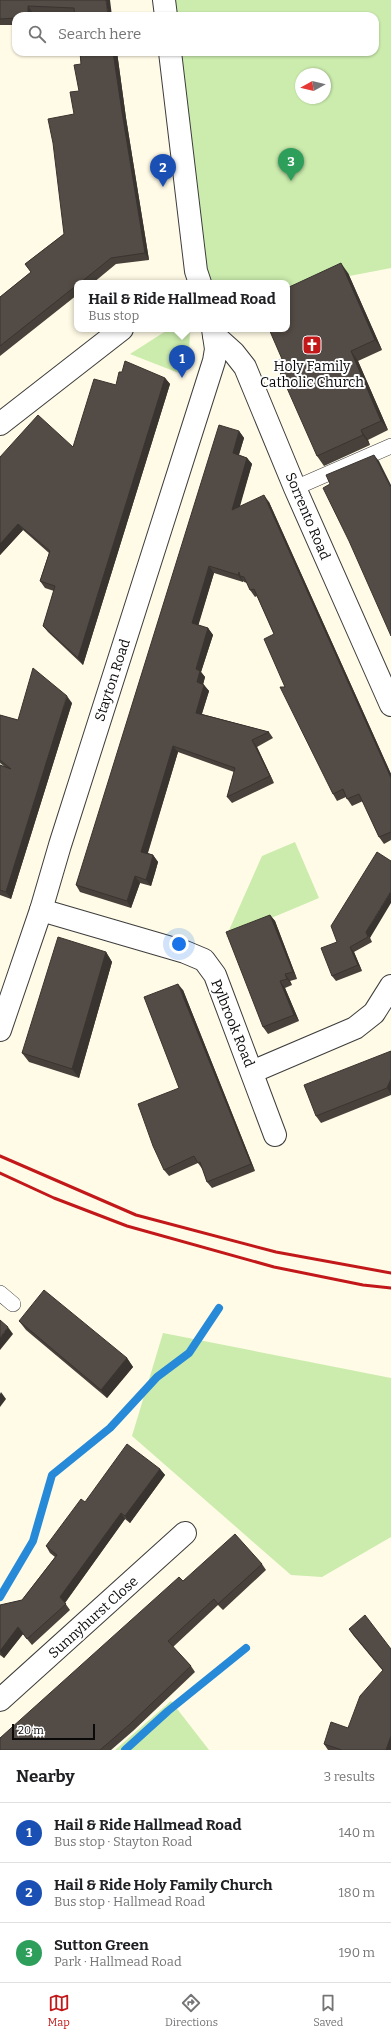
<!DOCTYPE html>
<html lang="en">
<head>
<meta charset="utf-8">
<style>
	:root { --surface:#fff; --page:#f6f6f6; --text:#202124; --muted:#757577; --line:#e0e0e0; --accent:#c3181a }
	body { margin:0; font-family:Bitter,serif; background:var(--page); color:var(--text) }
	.compass { position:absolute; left:295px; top:68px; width:36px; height:36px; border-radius:50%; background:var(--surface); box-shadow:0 1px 3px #0004; rotate:262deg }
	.scale { position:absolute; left:12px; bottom:10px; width:83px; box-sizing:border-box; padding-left:4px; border:2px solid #0a0a0a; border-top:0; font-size:11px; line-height:14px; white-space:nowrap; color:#0a0a0a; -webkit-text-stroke:3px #fff; paint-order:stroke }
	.you { position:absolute; left:179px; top:944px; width:14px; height:14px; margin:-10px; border:3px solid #fff; border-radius:50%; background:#1a73e8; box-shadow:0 0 0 6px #1a73e833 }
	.badge { display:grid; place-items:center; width:26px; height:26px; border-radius:50%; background:var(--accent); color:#fff; font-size:13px; font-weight:700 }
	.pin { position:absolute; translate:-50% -33px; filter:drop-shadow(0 1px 2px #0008) }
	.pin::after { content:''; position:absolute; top:21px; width:14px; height:12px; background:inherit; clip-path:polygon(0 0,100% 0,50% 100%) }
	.popup { position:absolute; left:74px; top:280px; width:216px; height:52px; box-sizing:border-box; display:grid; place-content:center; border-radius:8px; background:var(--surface); filter:drop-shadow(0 1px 3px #0005); font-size:13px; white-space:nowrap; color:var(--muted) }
	.popup b { font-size:15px; color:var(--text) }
	.popup::after { content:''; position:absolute; left:50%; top:100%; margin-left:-8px; border:8px solid transparent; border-top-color:var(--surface) }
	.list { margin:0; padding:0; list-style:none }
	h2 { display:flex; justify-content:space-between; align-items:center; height:52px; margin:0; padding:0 16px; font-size:17px }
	h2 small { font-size:13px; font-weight:400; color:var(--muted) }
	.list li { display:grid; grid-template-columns:26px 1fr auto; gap:12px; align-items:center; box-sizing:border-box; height:60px; padding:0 16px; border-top:1px solid var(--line) }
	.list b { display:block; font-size:15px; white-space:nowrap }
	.list p { margin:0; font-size:13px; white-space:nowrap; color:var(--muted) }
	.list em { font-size:13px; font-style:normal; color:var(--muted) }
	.icon { flex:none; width:22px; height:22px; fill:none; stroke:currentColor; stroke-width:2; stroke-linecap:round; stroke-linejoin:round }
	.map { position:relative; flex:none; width:391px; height:1750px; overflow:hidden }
	.search { position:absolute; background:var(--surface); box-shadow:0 1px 3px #0004; left:12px; right:12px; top:12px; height:44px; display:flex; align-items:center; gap:10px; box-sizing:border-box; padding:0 14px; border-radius:12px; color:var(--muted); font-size:15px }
	.sheet { height:232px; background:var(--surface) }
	nav { display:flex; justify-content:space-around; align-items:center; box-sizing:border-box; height:56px; border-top:1px solid var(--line); background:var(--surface); font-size:11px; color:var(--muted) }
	nav a { display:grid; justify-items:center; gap:2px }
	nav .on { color:var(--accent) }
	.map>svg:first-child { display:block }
	.green { fill:#cbecad; fill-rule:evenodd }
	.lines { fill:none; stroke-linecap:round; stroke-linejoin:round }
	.stream { stroke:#278ad8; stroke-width:8 }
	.service-casing { stroke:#3d3d3d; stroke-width:16 }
	.minor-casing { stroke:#3d3d3d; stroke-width:24 }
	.service { stroke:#fff; stroke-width:15 }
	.minor { stroke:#fff; stroke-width:22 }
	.rail { stroke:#c3181a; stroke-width:3 }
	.wall { fill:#47403b }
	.shaded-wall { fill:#3a3430 }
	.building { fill:#534b45; stroke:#3a3430 }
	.labels { text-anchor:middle; stroke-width:4; stroke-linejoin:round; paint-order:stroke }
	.poi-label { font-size:14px; fill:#0a0a0a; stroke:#fff }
	.street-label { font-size:14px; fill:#0a0a0a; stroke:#fff }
</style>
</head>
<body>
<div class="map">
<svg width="391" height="1750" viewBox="0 0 391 1750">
	<rect width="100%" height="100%" fill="#fffbe6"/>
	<g class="green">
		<path d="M170 0H391V268L287 288V283H209L202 264 176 52H375V16H172ZM301 74H325V98H301Z"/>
		<polygon points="169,329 190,329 189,356 184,375 130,354"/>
		<polygon points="295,842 319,898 226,937 262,856"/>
		<polygon points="163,1333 391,1378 391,1537 322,1577 291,1575 132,1436"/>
		<polygon points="171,1701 209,1750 115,1750"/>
	</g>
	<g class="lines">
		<g class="stream">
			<polyline points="0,1597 33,1541 52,1475 110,1428 157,1377 189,1353 219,1308"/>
			<polyline points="125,1750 168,1711 246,1648"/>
		</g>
		<g class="service-casing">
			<g id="service">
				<polyline points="295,488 391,446"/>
				<polyline points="0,1293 13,1304"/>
			</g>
		</g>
		<g class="minor-casing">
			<g id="minor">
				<polyline points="164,0 166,16"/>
				<polyline points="170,52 196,271 200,283"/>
				<polyline points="214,335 234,353 245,367 295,488 391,705"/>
				<polyline points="0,424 122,329"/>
				<polyline points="41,910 185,952 204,960 215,975 275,1135"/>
				<polyline points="0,1030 41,910 60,845 214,361 216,349 213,329"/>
				<polyline points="252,1072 355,1028 374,1013 391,986"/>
				<polyline points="0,1700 185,1533"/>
			</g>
		</g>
		<use href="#service" class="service"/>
		<use href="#minor" class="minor"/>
		<g class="rail">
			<polyline points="0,1156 136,1215 276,1252 391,1273"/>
			<polyline points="0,1173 54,1198 127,1226 274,1267 363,1285 391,1288"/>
		</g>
	</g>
	<g class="wall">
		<polygon points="0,0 110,0 75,14 32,12 33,16 16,16 16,25 0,25"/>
		<polygon points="80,52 117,52 126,118 149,260 116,264 93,283 77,283 77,295 0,356 0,297 31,272 25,264 64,234 74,114 79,91 81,64"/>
		<polygon points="348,273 382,350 358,361 388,430 368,440 370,445 324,466 317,456 282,359"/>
		<polygon points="165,378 170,384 83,665 48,632 43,626 54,591 45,588 40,581 49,553 23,530 0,555 0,457 73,447 116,385"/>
		<polygon points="239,431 244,438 239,455 247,458 252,464 239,507 269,502 391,774 391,840 384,844 379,837 363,801 352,806 346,797 337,801 333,794 285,687 274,634 257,596 255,597 250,590 247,583 244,582 243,581 243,582 214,573 198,625 208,628 213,635 201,672 205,677 203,684 209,691 202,714 269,732 273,738 257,747 274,783 232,803 227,797 234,772 178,752 148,853 153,855 158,862 155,873 151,886 140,883 131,908 80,892 76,885"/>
		<polygon points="72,703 11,899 0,895 0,765 5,767 0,763 0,715 18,720"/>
		<polygon points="377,852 370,938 372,942 354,952 362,971 336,981 332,976 337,942"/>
		<polygon points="270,915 275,921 297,979 290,981 292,985 285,988 299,1021 268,1034 263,1027"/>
		<polygon points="106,952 112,962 79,1078 29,1062 22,1053"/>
		<polygon points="183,990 255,1171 212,1188 207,1182 203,1170 198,1163 169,1176 164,1170 179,1088"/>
		<polygon points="391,1051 391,1095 321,1123 316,1116"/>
		<polygon points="19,1321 127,1358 133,1367 107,1398 26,1330"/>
		<polygon points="160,1469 165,1475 130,1523 125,1519 65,1603 70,1610 32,1645 23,1634 4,1658 0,1655 0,1605 22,1600 55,1557 50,1553 46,1546 85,1502"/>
		<polygon points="262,1564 266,1570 223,1610 218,1605 173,1647 191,1666 195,1672 133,1731 111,1750 0,1750 183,1581"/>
		<polygon points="349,1629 391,1649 391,1750 328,1750 324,1744 348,1728 383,1671 353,1635"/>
	</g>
	<g class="shaded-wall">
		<polygon points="106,0 110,0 112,16 108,16"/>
		<polygon points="28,6 32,12 33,16 28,16"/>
		<polygon points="113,52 117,52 126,118 149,260 145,253 122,112"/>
		<polygon points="341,263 348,273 382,350 375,340"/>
		<polygon points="351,351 358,361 388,430 381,421"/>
		<polygon points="165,378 170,384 83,665 78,658"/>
		<polygon points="361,430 368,440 370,445 363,435"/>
		<polygon points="239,431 244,438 237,460 233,453"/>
		<polygon points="374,455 379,461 391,485 391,488"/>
		<polygon points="247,458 252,464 237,517 232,510"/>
		<polygon points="264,495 269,502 391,774 391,778"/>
		<polygon points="18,524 23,530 0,555 0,544"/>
		<polygon points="209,566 214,573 197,630 192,623"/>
		<polygon points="239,572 240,576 243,581 243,582 238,575"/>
		<polygon points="208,628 213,635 201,672 205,677 202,689 197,682 196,669"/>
		<polygon points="204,685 209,691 200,719 196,713"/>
		<polygon points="67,696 72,703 11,899 6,892"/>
		<polygon points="252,740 257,747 274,783 270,776"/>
		<polygon points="173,746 178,752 146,858 141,852"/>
		<polygon points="153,855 158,862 151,886 146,880"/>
		<polygon points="135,876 140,883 131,908 127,901"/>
		<polygon points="391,891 391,903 370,938 372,942 366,932"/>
		<polygon points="270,915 275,921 297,979 293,972"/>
		<polygon points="350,947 354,952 362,971 358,965"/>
		<polygon points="106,952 112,962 79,1078 72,1069"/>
		<polygon points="285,974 290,981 292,985 287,979"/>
		<polygon points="280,981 285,988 299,1021 294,1015"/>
		<polygon points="178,984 183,990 255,1171 251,1164"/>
		<polygon points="391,1079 391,1094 387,1088"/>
		<polygon points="8,1327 13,1334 0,1350 0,1338"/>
		<polygon points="127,1358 133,1367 107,1398 101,1390"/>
		<polygon points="1,1392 6,1399 0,1407 0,1394"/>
		<polygon points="160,1469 165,1475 130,1523 125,1516"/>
		<polygon points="121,1513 125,1519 64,1604 60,1597"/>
		<polygon points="18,1627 23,1634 4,1658 0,1651"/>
		<polygon points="391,1736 391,1750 386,1750"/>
	</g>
	<g class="building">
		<polygon points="0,0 106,0 108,16 75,16 74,8 28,6 28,16 16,16 16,18 0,19"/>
		<polygon points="80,52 113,52 122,112 145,253 111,258 80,283 77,283 77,285 0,346 0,297 31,272 25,264 64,234 53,143 48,119 74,114 70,92 79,91 74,65 81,64"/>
		<polygon points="341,263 375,340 351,351 381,421 361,430 363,435 317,456 275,361 282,359 269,329 287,329 287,288"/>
		<polygon points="125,361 165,378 78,658 43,626 55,586 40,581 50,551 18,524 0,544 0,457 38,415 73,447 94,379 116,385 119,372 122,372"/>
		<polygon points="219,425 239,431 233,453 247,458 232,510 264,495 391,778 391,832 379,837 359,794 347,799 343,789 333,794 280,687 285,687 264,639 274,634 254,589 250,590 244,577 240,576 239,572 238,575 209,566 192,623 208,628 196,669 200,671 197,682 204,685 196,713 269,732 252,740 270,776 227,797 235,768 173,746 141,852 153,855 150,867 146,880 135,876 127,901 76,885"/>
		<polygon points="374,455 391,488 391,636 349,541 323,488 330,484 326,475"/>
		<polygon points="33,668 67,696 6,892 0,890 0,765 11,769 0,760 0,715 18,720"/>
		<polygon points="377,852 391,861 391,891 366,932 368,937 350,947 358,965 332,976 321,948 337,942 331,926"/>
		<polygon points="270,915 293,972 285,974 287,979 280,981 294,1015 263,1027 226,932"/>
		<polygon points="58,937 106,952 72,1069 22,1053"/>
		<polygon points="178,984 251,1164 207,1182 200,1162 198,1163 194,1156 164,1170 153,1146 138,1104 179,1088 144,997"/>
		<polygon points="391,1051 391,1079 387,1088 316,1116 304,1085"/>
		<polygon points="44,1290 127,1358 101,1390 19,1321"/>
		<polygon points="0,1320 8,1327 0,1338"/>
		<polygon points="127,1444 160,1469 125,1516 121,1513 60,1597 66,1604 27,1639 18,1627 0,1651 0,1605 22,1600 57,1555 46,1546 81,1499 85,1502"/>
		<polygon points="235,1534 262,1564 218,1604 214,1599 168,1641 191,1666 129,1725 100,1750 0,1750 0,1738 179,1577 183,1581"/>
		<polygon points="365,1615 391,1649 391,1736 386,1750 342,1750 324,1744 331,1722 348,1728 360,1696 383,1670 349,1629"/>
	</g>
	<defs>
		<g id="church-square" transform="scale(1)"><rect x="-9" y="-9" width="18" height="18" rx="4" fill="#c3181a" stroke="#fff"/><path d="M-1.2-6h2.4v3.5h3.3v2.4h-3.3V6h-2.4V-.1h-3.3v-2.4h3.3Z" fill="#fff"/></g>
	</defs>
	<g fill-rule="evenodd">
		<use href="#church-square" x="312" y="345"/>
	</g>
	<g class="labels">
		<g class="poi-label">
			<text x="312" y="371">Holy Family<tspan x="312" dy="16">Catholic Church</tspan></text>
		</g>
		<g class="street-label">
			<text transform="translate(308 516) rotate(67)" y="5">Sorrento Road</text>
			<text transform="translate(112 680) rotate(-72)" y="5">Stayton Road</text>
			<text transform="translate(233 1023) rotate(68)" y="5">Pylbrook Road</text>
			<text transform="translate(93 1617) rotate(-42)" y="5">Sunnyhurst Close</text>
		</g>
	</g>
</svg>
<svg class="compass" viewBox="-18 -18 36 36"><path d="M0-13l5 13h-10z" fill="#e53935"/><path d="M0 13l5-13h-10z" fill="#757577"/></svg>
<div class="scale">20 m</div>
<div class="you"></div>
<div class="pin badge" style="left:182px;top:378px;background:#1a4fb4">1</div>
<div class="popup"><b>Hail &amp; Ride Hallmead Road</b>Bus stop</div>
<div class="pin badge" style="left:163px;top:187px;background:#1a4fb4">2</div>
<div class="pin badge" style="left:291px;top:181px;background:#2e9e5b">3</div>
<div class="search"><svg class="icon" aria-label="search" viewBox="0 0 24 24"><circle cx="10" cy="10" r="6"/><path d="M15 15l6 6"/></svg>Search here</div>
</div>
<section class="sheet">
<h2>Nearby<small>3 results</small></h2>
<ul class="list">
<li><span class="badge" style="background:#1a4fb4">1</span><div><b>Hail &amp; Ride Hallmead Road</b><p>Bus stop · Stayton Road</p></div><em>140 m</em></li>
<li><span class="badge" style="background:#1a4fb4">2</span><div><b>Hail &amp; Ride Holy Family Church</b><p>Bus stop · Hallmead Road</p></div><em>180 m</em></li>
<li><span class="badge" style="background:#2e9e5b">3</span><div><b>Sutton Green</b><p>Park · Hallmead Road</p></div><em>190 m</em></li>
</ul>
</section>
<nav>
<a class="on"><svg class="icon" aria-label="map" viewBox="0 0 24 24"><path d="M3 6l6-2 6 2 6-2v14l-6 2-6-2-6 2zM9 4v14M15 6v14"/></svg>Map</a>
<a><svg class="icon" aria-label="directions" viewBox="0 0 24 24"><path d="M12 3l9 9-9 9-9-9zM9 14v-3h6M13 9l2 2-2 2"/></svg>Directions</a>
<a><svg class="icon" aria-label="saved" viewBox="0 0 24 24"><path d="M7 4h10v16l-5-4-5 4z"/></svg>Saved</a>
</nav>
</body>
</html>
